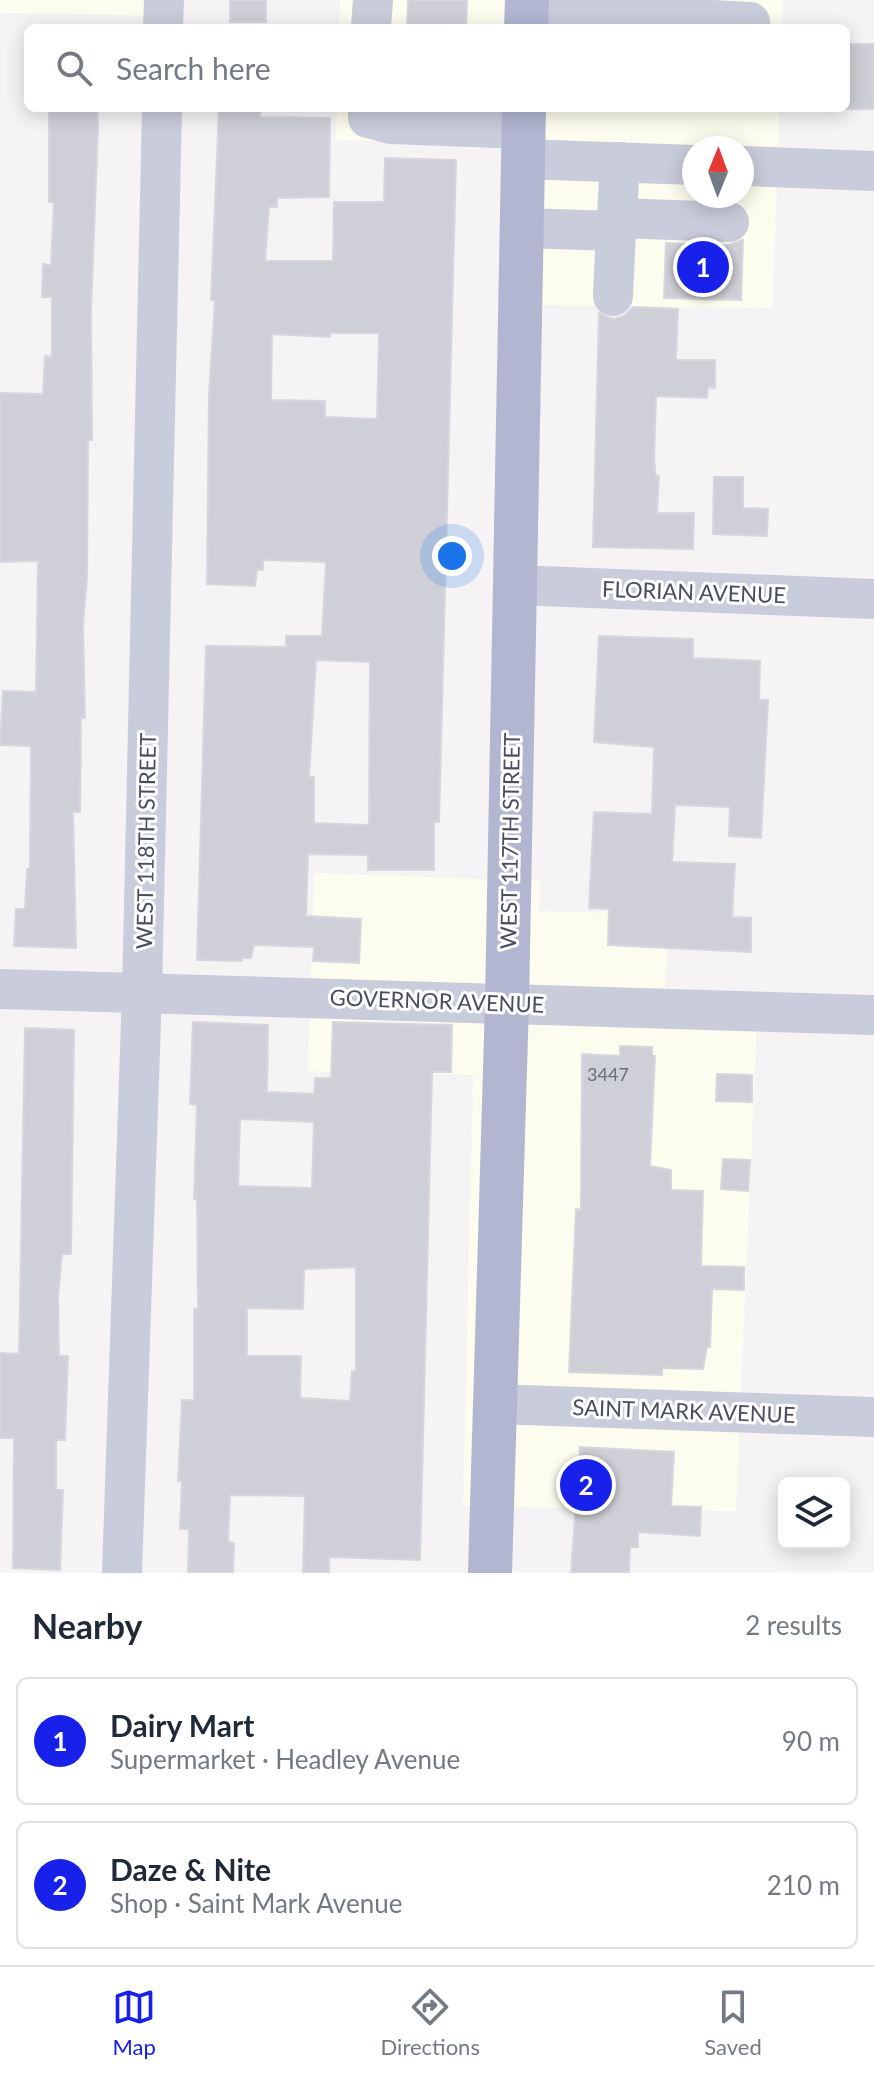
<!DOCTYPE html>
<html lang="en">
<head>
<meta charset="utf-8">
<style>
	:root { --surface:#fff; --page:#f6f6f7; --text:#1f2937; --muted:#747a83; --line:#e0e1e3; --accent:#1721ea }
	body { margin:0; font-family:Lato,sans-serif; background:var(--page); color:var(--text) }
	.controls { position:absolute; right:24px; bottom:24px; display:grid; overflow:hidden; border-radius:12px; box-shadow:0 4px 20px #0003 }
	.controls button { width:72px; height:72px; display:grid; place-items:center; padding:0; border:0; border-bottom:2px solid var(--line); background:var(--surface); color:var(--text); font:40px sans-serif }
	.compass { position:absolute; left:682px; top:136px; width:72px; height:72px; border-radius:50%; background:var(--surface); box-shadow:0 4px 20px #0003; rotate:1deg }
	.you { position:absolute; left:452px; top:556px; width:28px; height:28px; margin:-20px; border:6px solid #fff; border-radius:50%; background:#1a73e8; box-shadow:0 0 0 12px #1a73e833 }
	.badge { display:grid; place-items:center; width:52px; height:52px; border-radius:50%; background:var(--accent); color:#fff; font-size:26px; font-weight:700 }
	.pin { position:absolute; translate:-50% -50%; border:4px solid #fff; box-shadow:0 2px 8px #0006 }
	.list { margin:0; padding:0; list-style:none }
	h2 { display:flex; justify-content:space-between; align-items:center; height:104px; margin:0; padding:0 32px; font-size:34px }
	h2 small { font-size:26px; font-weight:400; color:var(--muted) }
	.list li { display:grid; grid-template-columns:52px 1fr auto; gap:24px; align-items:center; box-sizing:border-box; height:128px; margin:0 16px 16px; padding:0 16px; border:2px solid var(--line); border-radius:12px }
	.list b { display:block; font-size:30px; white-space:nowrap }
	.list p { margin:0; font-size:26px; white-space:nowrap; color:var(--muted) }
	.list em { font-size:26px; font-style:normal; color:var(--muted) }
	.icon { flex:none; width:44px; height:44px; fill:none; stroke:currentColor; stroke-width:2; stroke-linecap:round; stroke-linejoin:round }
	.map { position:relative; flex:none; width:874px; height:1573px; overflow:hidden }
	.search { position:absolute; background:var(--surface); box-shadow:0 4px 20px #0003; left:24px; right:24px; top:24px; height:88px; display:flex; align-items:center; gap:20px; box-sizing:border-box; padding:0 28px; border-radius:12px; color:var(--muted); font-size:30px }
	.sheet { height:392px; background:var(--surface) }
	nav { display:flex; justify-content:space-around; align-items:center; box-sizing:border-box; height:112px; border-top:2px solid var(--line); background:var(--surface); font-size:22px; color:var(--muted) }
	nav a { display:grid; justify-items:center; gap:4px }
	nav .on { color:var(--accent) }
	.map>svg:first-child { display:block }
	.commercial { fill:#fcfdee; fill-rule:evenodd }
	.building { fill:#cfd0d7; stroke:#d7d6de; stroke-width:2; fill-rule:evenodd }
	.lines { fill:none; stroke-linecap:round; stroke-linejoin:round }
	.minor { stroke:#c9ccda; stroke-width:40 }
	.major { stroke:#b2b6d1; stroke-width:44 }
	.labels { text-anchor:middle; stroke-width:6; stroke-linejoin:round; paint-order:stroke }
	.number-label { font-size:18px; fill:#6a6e7e }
	.street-label { font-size:22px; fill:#494d61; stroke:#fff }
</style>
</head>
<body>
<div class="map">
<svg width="874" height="1573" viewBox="0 0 874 1573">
	<rect width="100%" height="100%" fill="#f5f3f3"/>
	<g class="commercial">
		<polygon points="0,0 172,0 172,16 0,13"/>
		<polygon points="340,0 783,0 782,28 339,28"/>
		<path d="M337 108H779L773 308 527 305 531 145 336 140ZM694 148H742V196H694Z"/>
		<polygon points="314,873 540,881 539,911 668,914 665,992 758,995 736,1511 463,1506 473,1075 308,1071"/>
	</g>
	<g class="building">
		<rect x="230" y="0" width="36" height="22"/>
		<polygon points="408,0 467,0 466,28 407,28"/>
		<rect x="846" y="44" width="28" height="65"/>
		<polygon points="49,108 97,108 98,126 91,311 92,440 88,440 87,578 83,625 85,718 81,718 80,812 73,812 76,948 14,946 16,909 25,909 27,869 30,869 31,746 0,745 3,691 36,692 38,561 0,562 0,393 43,394 45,356 52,357 52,297 42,297 43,264 51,265 54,202 49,202"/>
		<path d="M219 108H260V117L330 118 329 197 277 198V207H269L265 261H333L334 202H384L385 158 456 160 439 822H434V870H368V855L308 854 306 916 361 919 359 963 313 961 314 947 254 945 251 958H242V961L197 960 206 646 286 647V636H322L326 562 263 560V570H257L255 586 207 584 209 394 215 300H211ZM330 333H379L377 419 325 417V401L271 400 272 334 330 337ZM316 660 370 662 369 825 314 823V777H309Z"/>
		<polygon points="743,240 741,300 664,298 666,243 728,245"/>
		<polygon points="633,307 678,309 676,360 715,360 715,388 708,387 707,398 656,396 654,459 656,476 659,476 657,513 694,513 693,549 593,547 599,313 613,319 624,316"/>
		<polygon points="714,477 743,477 743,508 768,509 767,536 713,534"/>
		<polygon points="599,636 693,639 693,658 760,661 759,700 768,700 761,838 729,836 730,807 675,805 672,862 735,864 732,917 751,918 751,952 608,945 609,909 589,908 594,812 652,814 654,747 594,742"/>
		<path d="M193 1022 268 1025 267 1092 314 1094 315 1078H331L333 1022 452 1025 451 1072H432L420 1560 329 1557V1573H303L305 1496 230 1495 228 1542 234 1543 233 1573H188L189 1529H180L182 1481H178L182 1400H194V1309H198L197 1199H194L197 1105 190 1104ZM240 1119 314 1122 312 1188 238 1186ZM356 1267V1371H352L350 1401 300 1398 301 1356H247V1308L303 1309 304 1269Z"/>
		<polygon points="25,1028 74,1030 71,1254 62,1254 58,1298 59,1356 68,1356 65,1440 56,1440 56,1490 63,1490 60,1570 13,1568 14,1438 0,1438 0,1353 19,1354"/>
		<polygon points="620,1046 652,1047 652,1056 655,1056 650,1166 671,1170 671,1190 703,1191 701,1266 744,1267 744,1290 712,1289 710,1347 707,1347 703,1369 662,1368 662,1375 569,1372 576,1209 581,1210 582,1054 620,1056"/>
		<polygon points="717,1074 752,1075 752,1102 716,1101"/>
		<polygon points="723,1159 750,1160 748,1191 721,1189"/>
		<polygon points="580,1447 674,1452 671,1506 701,1507 700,1536 638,1532 638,1547 630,1547 629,1573 571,1573"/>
	</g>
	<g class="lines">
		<g class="minor">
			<polyline points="527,10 750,22"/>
			<polyline points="163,28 164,0"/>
			<polyline points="371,28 373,0"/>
			<polyline points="368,108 368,118 391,124 523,129"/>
			<polyline points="522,159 694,165"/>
			<polyline points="742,166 874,171"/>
			<polyline points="617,218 729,222"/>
			<polyline points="521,228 616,231 620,162"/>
			<polyline points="613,296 616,231"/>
			<polyline points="515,585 874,599"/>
			<polyline points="0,989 874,1015"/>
			<polyline points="495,1404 874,1417"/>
			<polyline points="122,1573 142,992 162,108"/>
		</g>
		<g class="major">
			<polyline points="526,28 527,0"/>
			<polyline points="490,1573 507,1002 524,108"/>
		</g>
	</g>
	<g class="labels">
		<g class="number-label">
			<text x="608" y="1081">3447</text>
		</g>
		<g class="street-label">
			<text transform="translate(694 592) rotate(2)" y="8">FLORIAN AVENUE</text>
			<text transform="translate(146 841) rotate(-89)" y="8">WEST 118TH STREET</text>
			<text transform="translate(510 841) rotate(-89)" y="8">WEST 117TH STREET</text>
			<text transform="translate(437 1001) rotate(2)" y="8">GOVERNOR AVENUE</text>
			<text transform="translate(684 1411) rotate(2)" y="8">SAINT MARK AVENUE</text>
		</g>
	</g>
</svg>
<div class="controls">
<button><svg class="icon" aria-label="layers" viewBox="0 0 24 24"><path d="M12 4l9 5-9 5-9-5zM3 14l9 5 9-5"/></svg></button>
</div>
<svg class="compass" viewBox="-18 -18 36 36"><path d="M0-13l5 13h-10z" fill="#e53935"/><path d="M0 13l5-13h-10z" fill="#747a83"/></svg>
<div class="you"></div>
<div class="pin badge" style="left:703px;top:267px">1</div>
<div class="pin badge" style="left:586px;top:1485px">2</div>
<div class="search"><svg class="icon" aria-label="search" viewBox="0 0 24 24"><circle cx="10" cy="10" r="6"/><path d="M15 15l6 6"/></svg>Search here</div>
</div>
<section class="sheet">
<h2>Nearby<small>2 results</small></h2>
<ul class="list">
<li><span class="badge">1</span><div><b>Dairy Mart</b><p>Supermarket · Headley Avenue</p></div><em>90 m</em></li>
<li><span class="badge">2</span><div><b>Daze &amp; Nite</b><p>Shop · Saint Mark Avenue</p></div><em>210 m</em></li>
</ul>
</section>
<nav>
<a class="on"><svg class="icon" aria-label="map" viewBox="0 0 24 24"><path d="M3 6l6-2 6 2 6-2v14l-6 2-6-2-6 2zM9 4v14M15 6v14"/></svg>Map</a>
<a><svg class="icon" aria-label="directions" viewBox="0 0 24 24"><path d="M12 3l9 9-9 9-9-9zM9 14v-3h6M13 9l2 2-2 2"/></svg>Directions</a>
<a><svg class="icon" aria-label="saved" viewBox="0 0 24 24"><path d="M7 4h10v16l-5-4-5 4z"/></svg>Saved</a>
</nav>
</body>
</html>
